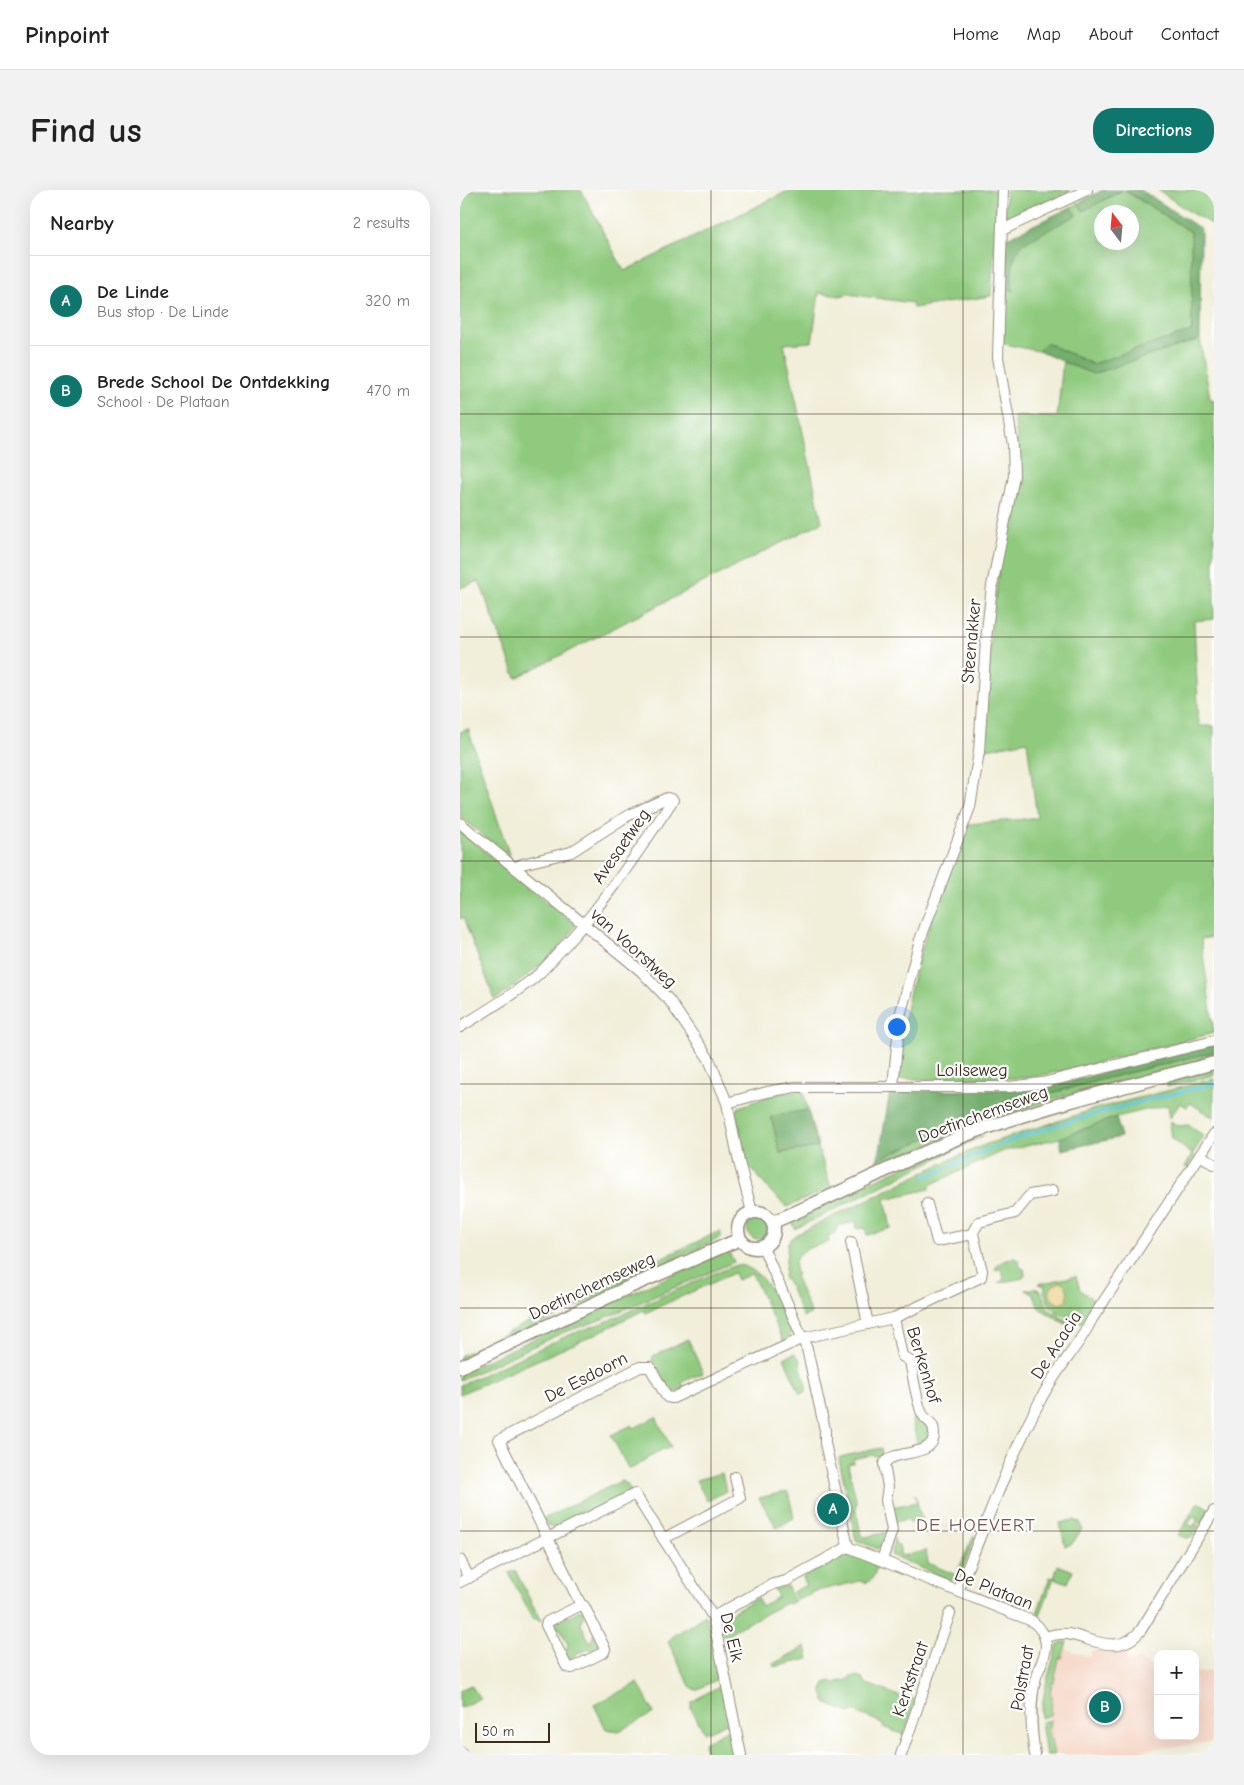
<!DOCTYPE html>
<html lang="en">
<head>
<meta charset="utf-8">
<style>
	:root { --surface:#fff; --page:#f2f2f2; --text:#222; --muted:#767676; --line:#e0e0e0; --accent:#0f766e }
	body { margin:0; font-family:"Comic Neue",sans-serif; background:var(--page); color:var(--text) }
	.controls { position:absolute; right:15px; bottom:15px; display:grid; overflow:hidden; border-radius:10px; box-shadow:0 5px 20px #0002 }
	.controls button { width:45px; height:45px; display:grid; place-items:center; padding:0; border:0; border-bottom:1px solid var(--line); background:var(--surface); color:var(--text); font:25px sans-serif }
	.compass { position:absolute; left:634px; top:15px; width:45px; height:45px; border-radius:50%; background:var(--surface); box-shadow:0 5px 20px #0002; rotate:344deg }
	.scale { position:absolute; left:15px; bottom:12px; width:75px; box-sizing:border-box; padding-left:5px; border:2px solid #3b2a1e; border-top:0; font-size:14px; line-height:18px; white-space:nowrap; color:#3b2a1e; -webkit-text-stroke:4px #fff; paint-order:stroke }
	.you { position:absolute; left:436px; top:836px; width:18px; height:18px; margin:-12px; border:4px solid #fff; border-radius:50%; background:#1a73e8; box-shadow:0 0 0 8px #1a73e833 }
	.badge { display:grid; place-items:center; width:32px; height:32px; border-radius:50%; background:var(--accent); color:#fff; font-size:16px; font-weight:700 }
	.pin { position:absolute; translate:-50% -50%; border:2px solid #fff; box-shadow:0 1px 5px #0006 }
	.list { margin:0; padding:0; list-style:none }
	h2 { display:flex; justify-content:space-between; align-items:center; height:65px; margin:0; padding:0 20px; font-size:21px }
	h2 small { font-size:16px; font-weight:400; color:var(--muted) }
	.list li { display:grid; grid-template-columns:32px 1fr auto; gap:15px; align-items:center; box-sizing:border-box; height:90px; padding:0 20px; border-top:1px solid var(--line) }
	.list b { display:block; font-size:19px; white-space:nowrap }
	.list p { margin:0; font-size:16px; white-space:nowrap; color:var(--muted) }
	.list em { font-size:16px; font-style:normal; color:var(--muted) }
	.map { position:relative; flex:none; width:754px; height:1565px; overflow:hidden; border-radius:20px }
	header { display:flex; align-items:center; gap:30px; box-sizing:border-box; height:70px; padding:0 25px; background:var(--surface); border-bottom:1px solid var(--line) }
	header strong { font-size:24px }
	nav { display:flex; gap:28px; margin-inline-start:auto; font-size:18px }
	.intro { display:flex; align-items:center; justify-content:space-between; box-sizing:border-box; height:120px; padding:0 30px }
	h1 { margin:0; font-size:35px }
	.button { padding:12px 22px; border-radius:20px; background:var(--accent); color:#fff; font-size:18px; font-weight:700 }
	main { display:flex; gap:30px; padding:0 30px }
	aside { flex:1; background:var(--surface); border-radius:20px; box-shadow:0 5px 20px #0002 }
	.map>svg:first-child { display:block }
	.built { fill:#f4d3c0 }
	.green { fill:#8fca7e; stroke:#657a4e; fill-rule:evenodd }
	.forest { fill:#73ae6d; stroke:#576c46 }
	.sand { fill:#eeda9e; stroke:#94825e }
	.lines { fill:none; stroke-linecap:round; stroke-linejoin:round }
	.stream { stroke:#64c6e2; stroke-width:3 }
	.minor-casing { stroke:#968c7c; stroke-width:12 }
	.major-casing { stroke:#968c7c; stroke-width:15 }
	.minor { stroke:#fff; stroke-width:10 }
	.major { stroke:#fff; stroke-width:12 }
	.grid { fill:none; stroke:#3b2a1e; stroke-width:1; stroke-opacity:0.55 }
	.labels { text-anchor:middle; stroke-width:4.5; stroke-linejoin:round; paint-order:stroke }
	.street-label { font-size:18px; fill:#3b2a1e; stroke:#fff }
	.neighbourhood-label { font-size:19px; letter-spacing:1px; fill:#78564a; stroke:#fff }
</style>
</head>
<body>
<header>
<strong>Pinpoint</strong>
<nav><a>Home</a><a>Map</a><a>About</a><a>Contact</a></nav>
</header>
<div class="intro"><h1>Find us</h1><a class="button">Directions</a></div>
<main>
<aside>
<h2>Nearby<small>2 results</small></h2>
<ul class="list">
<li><span class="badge">A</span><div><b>De Linde</b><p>Bus stop · De Linde</p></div><em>320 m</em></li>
<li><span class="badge">B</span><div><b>Brede School De Ontdekking</b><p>School · De Plataan</p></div><em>470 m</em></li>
</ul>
</aside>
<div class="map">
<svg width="754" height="1565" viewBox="0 0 754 1565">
	<rect width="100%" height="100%" fill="#fff"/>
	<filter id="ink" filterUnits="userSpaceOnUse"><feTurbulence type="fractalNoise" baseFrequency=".02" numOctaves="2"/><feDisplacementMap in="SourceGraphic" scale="10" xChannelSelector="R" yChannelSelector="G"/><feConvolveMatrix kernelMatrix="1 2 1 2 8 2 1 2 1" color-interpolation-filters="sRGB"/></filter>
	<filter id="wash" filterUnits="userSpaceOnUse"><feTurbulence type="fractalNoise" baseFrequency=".0096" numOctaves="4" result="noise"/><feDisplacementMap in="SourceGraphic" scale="20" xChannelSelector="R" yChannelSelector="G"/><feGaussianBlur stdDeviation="1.12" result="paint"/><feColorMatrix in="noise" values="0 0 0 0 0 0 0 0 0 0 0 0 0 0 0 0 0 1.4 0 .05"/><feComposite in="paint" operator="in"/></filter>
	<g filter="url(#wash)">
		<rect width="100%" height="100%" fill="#f1eed9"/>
		<polygon class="built" points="606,1459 630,1467 632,1460 648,1463 665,1461 667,1472 679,1470 696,1479 696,1485 698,1485 698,1546 735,1546 735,1483 754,1481 754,1554 753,1552 683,1560 683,1562 671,1565 594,1565 589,1538 589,1526 591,1525 592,1505 590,1504 592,1493 594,1493 599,1468 602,1468"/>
		<g class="green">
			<polygon points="0,0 121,0 164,81 330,0 538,0 531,106 453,118 452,113 388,104 380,106 359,103 352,152 324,154 362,332 56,488 19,391 0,398"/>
			<polygon points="546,0 611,0 545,35"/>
			<path d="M663 0 731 42 732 141 632 174 587 153 578 161 540 153 541 93 553 101C551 83 550 68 562 54L616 25 611 17 618 13 623 21ZM642 22H672V52H642Z"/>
			<polygon points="698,0 754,0 754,35 731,23"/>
			<path d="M740 149 750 209 754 210V429L734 431 739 536H754V747L741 749 754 843 625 876 569 888 517 889H438C441 861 443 832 449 805 463 746 486 690 508 634L577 628 567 551 522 560 529 457 540 370 557 285V248L554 226 597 227 603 172 633 184Z"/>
			<polygon points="8,539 50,667 0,627 0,542"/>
			<path d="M0 641 116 735C96 766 65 788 35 810L3 728 0 729Z"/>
			<path d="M754 862V869L614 903 566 918 495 943 416 977 417 970C459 951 501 933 544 918 613 895 684 879 754 862Z"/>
			<polygon points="754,879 754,885 707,897 707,891"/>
			<path d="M754 889V928L730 913 727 917 720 913 710 928 708 915 656 927 600 948 544 961 470 995V999L425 1009 431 1038 407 1045 405 1038 397 1039 396 1032 376 1036 377 1043 368 1046 369 1052C352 1057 327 1061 337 1085L335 1086 351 1124 343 1127 327 1090H324V1087L328 1052 335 1045 489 970 527 954 635 919Z"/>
			<polygon points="343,901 348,920 311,927 320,963 358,957 371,998 327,1017 310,1001 285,971 276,921 279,917 315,904"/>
			<polygon points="710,931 718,936 728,935 744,946 733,964 735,966 727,978 725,977 732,964 712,949"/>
			<path d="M524 945 335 1039 332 1031C394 999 458 968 524 945Z"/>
			<circle cx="297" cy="1039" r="10"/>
			<polygon points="260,1041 262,1047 0,1173 0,1166 133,1100"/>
			<polygon points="268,1060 274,1072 140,1130 102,1143 0,1190 0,1183 159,1109"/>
			<path d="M555 1068 559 1070 560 1077 564 1079 565 1085 563 1088 538 1093 544 1090 542 1079 535 1080C538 1071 547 1070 555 1068Z"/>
			<path d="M276 1075C305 1075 320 1119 331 1140L330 1147 323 1151 292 1084 277 1090 274 1083 185 1123 184 1120 121 1151 0 1204V1195L109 1145 145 1132 248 1086Z"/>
			<path d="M616 1086 620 1100 637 1112 624 1134C614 1128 598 1126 591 1117 588 1113 586 1106 584 1102L585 1096 578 1094Z"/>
			<polygon points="574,1098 580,1100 589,1120 609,1132 607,1135 579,1118 573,1104 566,1100"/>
			<polygon points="228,1149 243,1183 222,1192 225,1199 212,1203 205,1197 192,1171 193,1166"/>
			<polygon points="335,1163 339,1168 347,1201 340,1204 324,1168"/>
			<polygon points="196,1227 211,1257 204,1260 203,1259 173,1278 168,1278 151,1245 172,1235 174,1238"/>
			<polygon points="459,1228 469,1235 469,1249 458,1257 452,1230"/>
			<polygon points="421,1258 422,1264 417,1267 413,1265 393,1269 393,1273 388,1274 397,1314 395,1315 401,1345 405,1347 428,1342 426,1348 418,1359 396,1350 379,1269 380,1267"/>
			<polygon points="262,1283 266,1301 247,1311 236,1290"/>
			<path d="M161 1291 167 1294 171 1301 100 1337C92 1339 87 1337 83 1329Z"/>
			<polygon points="328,1301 334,1328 317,1338 299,1308"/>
			<polygon points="455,1304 462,1331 450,1333 449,1329 435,1332 432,1317 457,1312"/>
			<polygon points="738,1312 750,1319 741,1334 736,1331 737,1329 733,1326 728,1334 733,1337 735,1333 739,1336 732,1347 727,1348 718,1345"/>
			<polygon points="614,1330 620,1332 622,1339 612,1354 605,1356 600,1333"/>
			<polygon points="514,1345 515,1349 501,1383 491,1391 431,1365 434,1348 436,1355 439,1355 441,1366 466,1361 468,1373 496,1385"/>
			<path d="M387 1364H394L418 1374C415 1382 412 1397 401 1391L352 1402 350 1405 337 1410 333 1402 346 1395 343 1387Z"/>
			<polygon points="598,1375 613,1381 608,1393 594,1388 580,1425 577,1423 590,1387 594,1388"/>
			<polygon points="55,1380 81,1431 72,1428 49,1383"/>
			<polygon points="327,1396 335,1411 330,1414 326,1413 272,1441 270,1446 263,1446 260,1433 263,1427 297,1408 301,1416 318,1407 314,1399"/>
			<polygon points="122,1419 124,1423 121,1434 130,1453 134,1444 140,1458 138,1462 128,1459 111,1467 111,1469 118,1472 109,1473 104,1465 108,1455 99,1437 95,1447 91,1435"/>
			<polygon points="245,1425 251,1442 260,1488 236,1500 231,1498 208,1452 212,1447"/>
			<path d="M601 1452H607L602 1468H599L594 1493H592L590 1504 592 1505 591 1525 581 1528C583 1502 589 1480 598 1455Z"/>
			<polygon points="346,1456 349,1469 314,1477 313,1474"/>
			<path d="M397 1486 404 1489 405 1493 441 1507 445 1506 456 1510 444 1545 423 1537 422 1533 393 1521 389 1523 367 1514C363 1509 361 1498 365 1493L370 1491 373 1493 388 1490 390 1487Z"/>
			<polygon points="178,1493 194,1523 159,1541 146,1539 134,1515"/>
			<polygon points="11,1495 20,1508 0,1518 0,1500"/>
			<polygon points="261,1495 269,1532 249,1541 244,1542 231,1518 231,1512"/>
			<polygon points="590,1530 589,1538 594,1565 586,1565 581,1532"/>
			<polygon points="270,1538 275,1565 248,1565 244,1555 245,1552"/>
		</g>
		<g class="forest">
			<polygon points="643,0 663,0 623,21 618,13"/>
			<polygon points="665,0 681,0 741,39 740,149 633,184 578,161 586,153 632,174 732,141 731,42"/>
			<path d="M611 17 616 25 562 54C550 69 551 83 553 101L541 93 545 49Z"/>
			<path d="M754 853V862C684 879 613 895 544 918 501 933 459 951 417 970L420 960 430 902 566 899 593 896Z"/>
			<polygon points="348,920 358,957 320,963 311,926"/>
			<polygon points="656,927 661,947 602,960 600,948"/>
		</g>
		<path class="sand" d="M602 1092C608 1096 608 1104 607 1111L600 1114C585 1109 587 1094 602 1092Z"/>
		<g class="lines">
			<path class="stream" d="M465 987C498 973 530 958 564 946 626 925 690 909 754 894"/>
		</g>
	</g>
	<g filter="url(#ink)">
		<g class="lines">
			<g class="minor-casing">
				<g id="minor">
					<polyline points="542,40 627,0"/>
					<polyline points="0,633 181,781 209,810 249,869 267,913 279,972 292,1022"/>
					<path d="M0 837C25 822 51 806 74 788 86 778 97 764 108 752 148 708 180 659 213 610L207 608 167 626 111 662 62 674 55 678"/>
					<polyline points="433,896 440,826 460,750 510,617 519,562 526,450 532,396 554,286 553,255 538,167 543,0"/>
					<polyline points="267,913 307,902 335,897 549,897 582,893 754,851"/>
					<polyline points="740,965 754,974"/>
					<polyline points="467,1014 477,1051 513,1044"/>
					<polyline points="391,1052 408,1134"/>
					<polyline points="303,1057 347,1159 365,1240 365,1253 388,1357"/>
					<polyline points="203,1349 280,1308 275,1287"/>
					<path d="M388 1357 572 1431C580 1437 585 1444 586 1454 587 1465 579 1477 576 1487 569 1513 571 1539 575 1565"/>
					<polyline points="0,1370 9,1388"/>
					<path d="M422 1370 432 1340 426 1310 428 1297 424 1274C433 1258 474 1269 474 1244 474 1231 467 1232 463 1225 458 1219 452 1181 450 1171L442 1166 434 1128"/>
					<polyline points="0,1392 175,1304 253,1427 281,1565"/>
					<path d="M498 1401C525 1337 548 1270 581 1209 596 1179 618 1158 632 1129L754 944"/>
					<polyline points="121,1415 87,1432 86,1435 107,1477 112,1478 144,1462 145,1459 124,1416 121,1415 39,1250 180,1177 190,1177 205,1204 207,1207 213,1208 343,1148 434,1128 521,1087 522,1081 513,1044 514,1040 519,1032 555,1023 570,1005 593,1001"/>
					<polyline points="253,1427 313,1394 326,1391 388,1357"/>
					<path d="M585 1447C592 1445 600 1443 608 1444 634 1449 659 1467 681 1440L754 1321"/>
					<polyline points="0,1562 2,1565"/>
					<polyline points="441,1565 490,1423"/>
				</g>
			</g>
			<g class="major-casing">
				<g id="major">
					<circle cx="296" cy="1040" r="18"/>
					<path d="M313 1032C378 1005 440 971 506 945 587 915 671 895 754 873"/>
					<polyline points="0,1177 167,1098 280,1049"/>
				</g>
			</g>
			<use href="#minor" class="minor"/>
			<use href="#major" class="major"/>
		</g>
	</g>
	<path class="grid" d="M251 0V1565M503 0V1565M0 224H754M0 447H754M0 671H754M0 894H754M0 1118H754M0 1341H754"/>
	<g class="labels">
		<g class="street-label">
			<text transform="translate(511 451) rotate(-85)" y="6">Steenakker</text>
			<text transform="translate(161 656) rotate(-55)" y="6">Avesaetweg</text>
			<text transform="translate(174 758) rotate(42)" y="6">van Voorstweg</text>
			<text x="512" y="886">Loilseweg</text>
			<text transform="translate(523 924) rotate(-20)" y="6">Doetinchemseweg</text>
			<text transform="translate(132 1096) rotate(-25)" y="6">Doetinchemseweg</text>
			<text transform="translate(596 1155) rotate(-57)" y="6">De Acacia</text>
			<text transform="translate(464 1175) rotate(73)" y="6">Berkenhof</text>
			<text transform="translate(126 1187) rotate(-27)" y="6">De Esdoorn</text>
			<text transform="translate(534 1399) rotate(22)" y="6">De Plataan</text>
			<text transform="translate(272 1447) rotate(76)" y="6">De Eik</text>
			<text transform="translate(562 1488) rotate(-80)" y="6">Polstraat</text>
			<text transform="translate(450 1489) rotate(-71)" y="6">Kerkstraat</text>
		</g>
		<g class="neighbourhood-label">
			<text x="516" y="1341">DE HOEVERT</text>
		</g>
	</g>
</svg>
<div class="controls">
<button>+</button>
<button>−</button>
</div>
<svg class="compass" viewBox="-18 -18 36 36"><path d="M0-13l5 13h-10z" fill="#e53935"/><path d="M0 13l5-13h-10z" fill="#767676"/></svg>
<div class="scale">50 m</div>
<div class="you"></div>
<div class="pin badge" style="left:373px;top:1319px">A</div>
<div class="pin badge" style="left:645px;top:1517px">B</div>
</div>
</main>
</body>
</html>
